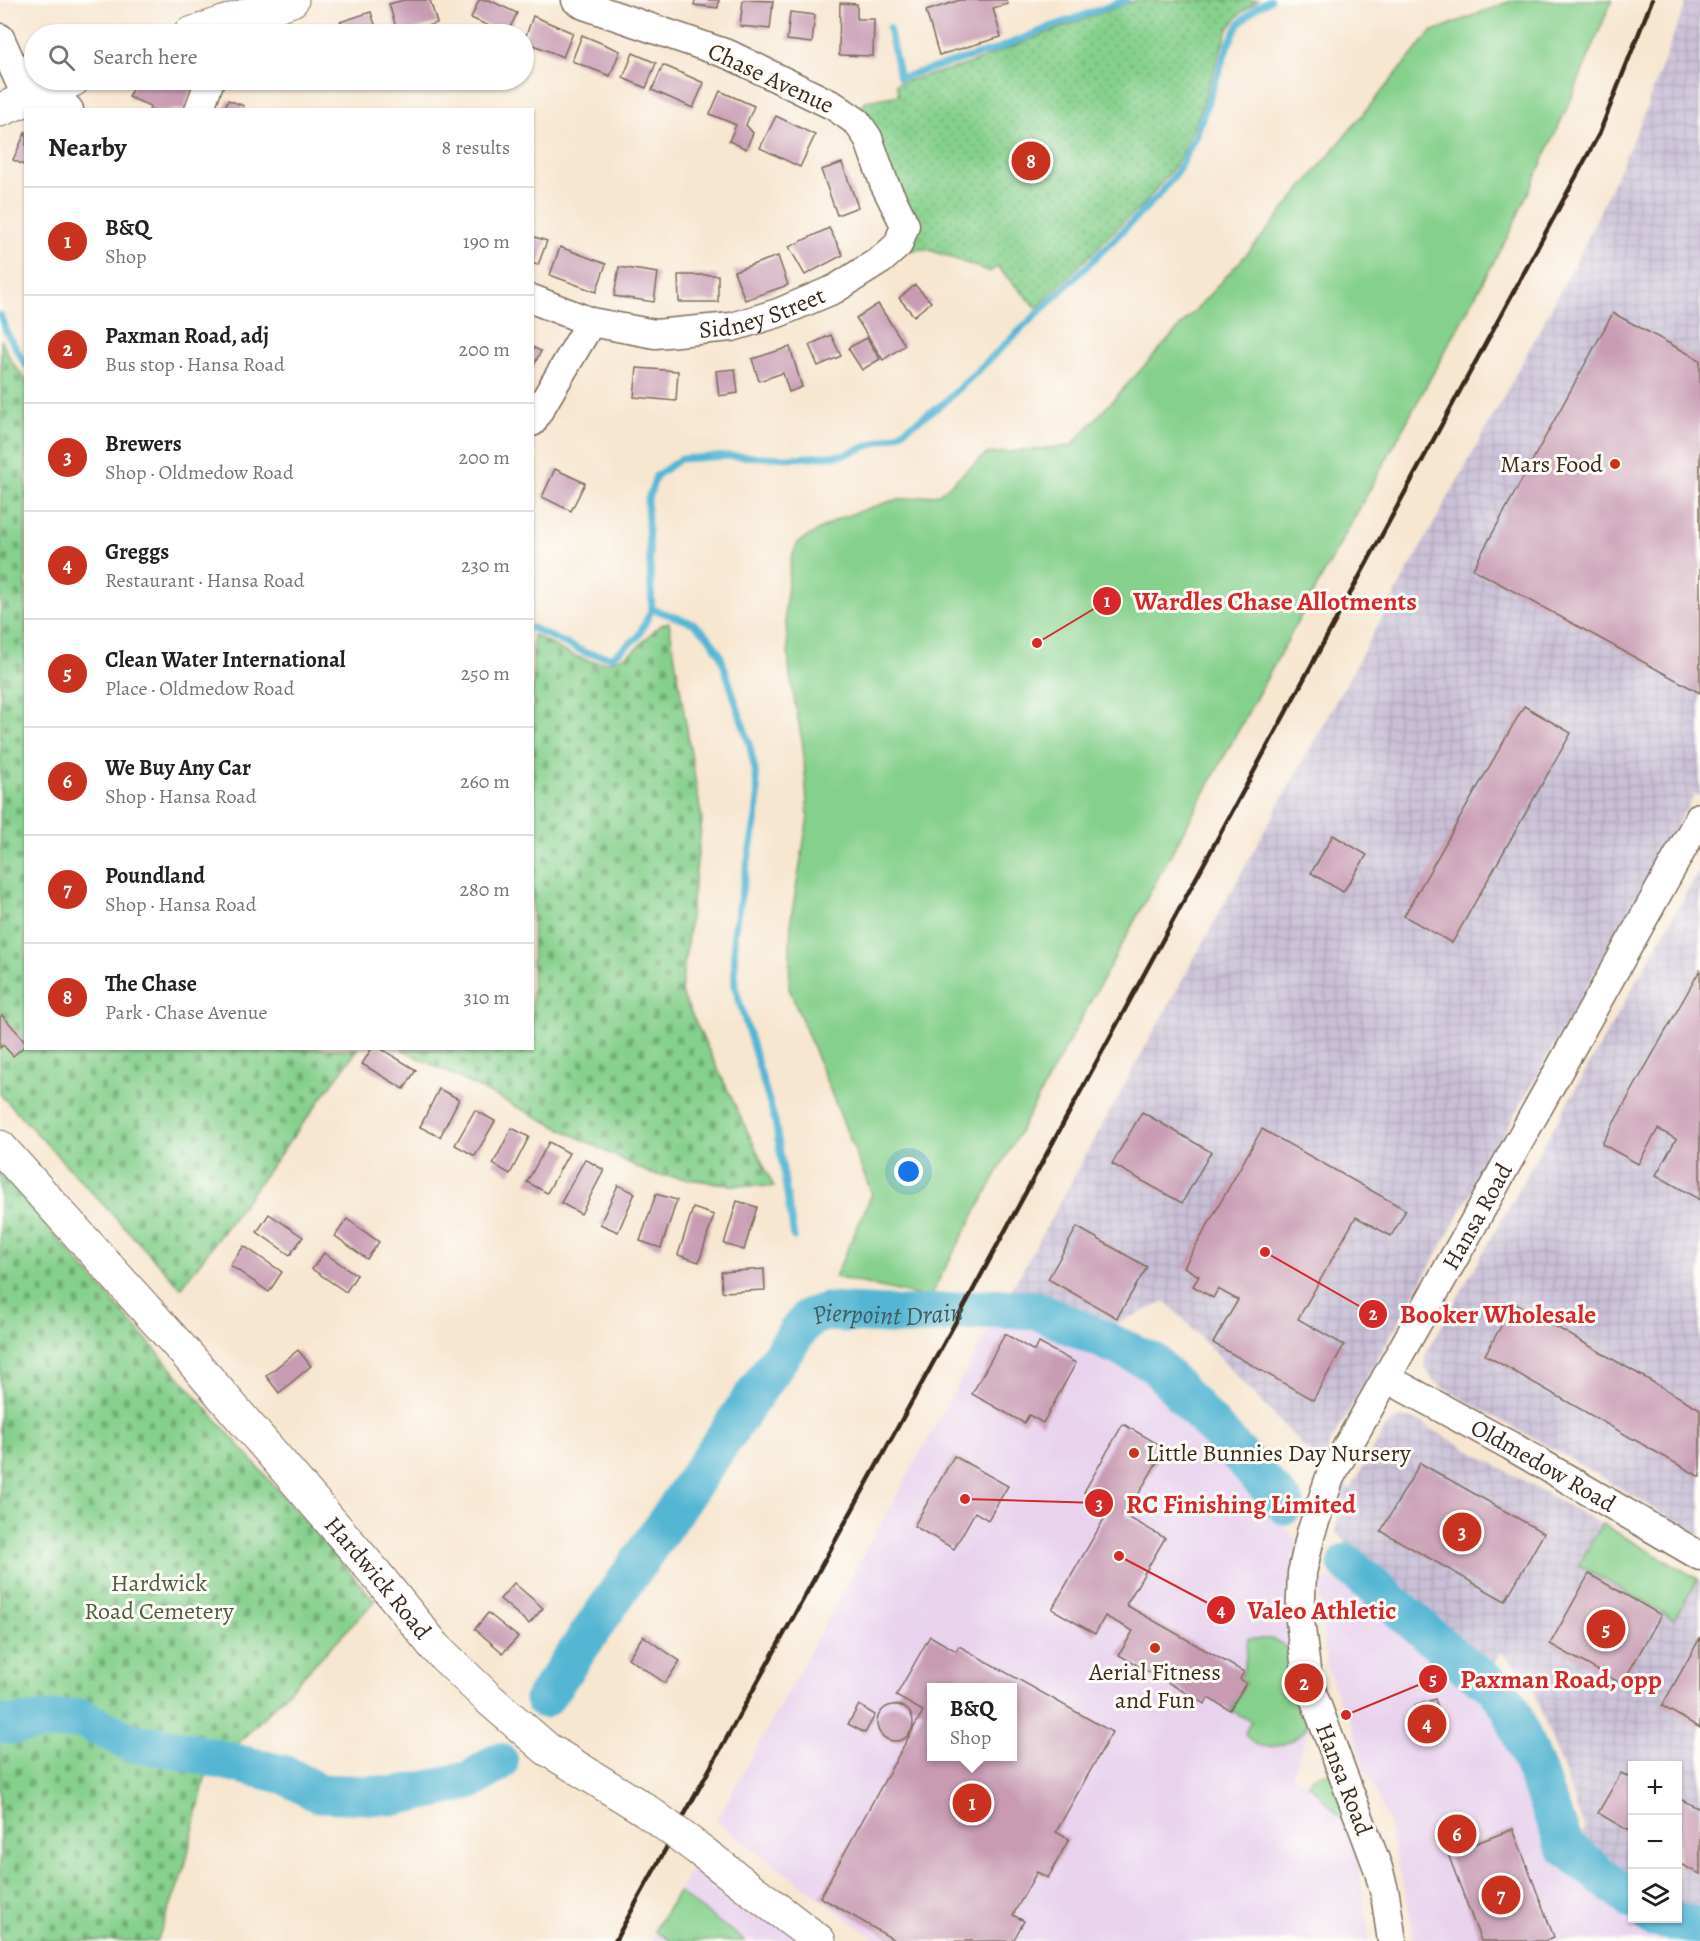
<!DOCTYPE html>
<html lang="en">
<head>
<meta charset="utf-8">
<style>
	:root { --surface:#fff; --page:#f2f2f2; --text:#202124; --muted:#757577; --line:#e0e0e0; --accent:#c8321e }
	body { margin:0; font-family:Alegreya,serif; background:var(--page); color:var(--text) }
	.controls { position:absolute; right:18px; bottom:18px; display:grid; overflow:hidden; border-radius:0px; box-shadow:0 2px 4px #0004 }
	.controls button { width:54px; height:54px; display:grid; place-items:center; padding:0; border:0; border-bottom:2px solid var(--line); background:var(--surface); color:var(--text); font:30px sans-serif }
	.you { position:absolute; left:909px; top:1172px; width:21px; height:21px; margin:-15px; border:4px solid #fff; border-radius:50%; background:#1a73e8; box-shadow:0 0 0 9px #1a73e833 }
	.badge { display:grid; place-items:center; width:39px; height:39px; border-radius:50%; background:var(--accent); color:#fff; font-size:20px; font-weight:700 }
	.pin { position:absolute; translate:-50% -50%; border:3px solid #fff; box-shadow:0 2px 6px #0006 }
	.popup { position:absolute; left:927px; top:1683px; width:90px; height:78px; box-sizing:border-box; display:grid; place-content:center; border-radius:0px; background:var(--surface); filter:drop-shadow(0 2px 4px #0005); font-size:20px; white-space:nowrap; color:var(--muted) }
	.popup b { font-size:22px; color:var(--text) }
	.popup::after { content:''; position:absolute; left:50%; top:100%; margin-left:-12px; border:12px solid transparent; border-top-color:var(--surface) }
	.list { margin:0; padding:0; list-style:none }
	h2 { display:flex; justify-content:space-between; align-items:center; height:78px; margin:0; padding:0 24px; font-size:26px }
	h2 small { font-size:20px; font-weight:400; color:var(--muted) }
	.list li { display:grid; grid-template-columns:39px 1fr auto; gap:18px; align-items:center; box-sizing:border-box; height:108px; padding:0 24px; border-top:2px solid var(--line) }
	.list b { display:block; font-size:22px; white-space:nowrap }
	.list p { margin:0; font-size:20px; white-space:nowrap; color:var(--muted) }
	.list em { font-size:20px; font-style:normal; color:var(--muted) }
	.icon { flex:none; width:33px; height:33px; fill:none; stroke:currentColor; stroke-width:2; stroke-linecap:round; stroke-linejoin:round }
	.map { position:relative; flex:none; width:1700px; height:1941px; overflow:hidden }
	.search { position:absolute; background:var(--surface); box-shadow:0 2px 4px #0004; left:24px; top:24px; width:510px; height:66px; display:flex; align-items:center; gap:15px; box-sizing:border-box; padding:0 21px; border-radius:33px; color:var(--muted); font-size:22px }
	.panel { position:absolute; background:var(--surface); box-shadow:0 2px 4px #0004; left:24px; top:108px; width:510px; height:942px; border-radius:0px }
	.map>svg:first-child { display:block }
	.built { fill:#e8d2ee; fill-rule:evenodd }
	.industrial { fill:url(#industrial-grid) }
	.green { fill:#85d08c; stroke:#607d55; stroke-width:1.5 }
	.cemetery { fill:url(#cemetery-stones); stroke:#607d55; stroke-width:1.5 }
	.park { fill:url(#park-dots); stroke:#607d55; stroke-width:1.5 }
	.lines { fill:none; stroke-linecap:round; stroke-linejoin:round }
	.stream { stroke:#54b6d3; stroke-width:7 }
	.river { stroke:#54b6d3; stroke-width:39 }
	.building { fill:#c89bb3; fill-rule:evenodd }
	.minor-casing { stroke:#7d6c5c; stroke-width:31 }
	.major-casing { stroke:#7d6c5c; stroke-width:35 }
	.minor { stroke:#fff; stroke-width:28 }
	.major { stroke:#fff; stroke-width:33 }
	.rail { stroke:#3b2a1e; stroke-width:4.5 }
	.major-bridge-casing { stroke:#7d6c5c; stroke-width:35; stroke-linecap:butt }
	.major-bridge { stroke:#fff; stroke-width:33 }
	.poi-dot { fill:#c8321e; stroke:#fdfcf7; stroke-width:2 }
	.labels { text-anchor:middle; stroke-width:6; stroke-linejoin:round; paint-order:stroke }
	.street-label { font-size:24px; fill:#3b2a1e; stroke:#fdfcf7 }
	.poi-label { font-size:24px; fill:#3b2a1e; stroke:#fdfcf7; text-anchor:end }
	.park-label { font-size:24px; fill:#515c3f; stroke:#fdfcf7 }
	.water-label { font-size:26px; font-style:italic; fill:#445b5d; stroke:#fdfcf7 }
	.leader { fill:none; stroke:#d62828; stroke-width:2 }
	.callout-dot { fill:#d62828; stroke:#fdfcf7; stroke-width:2 }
	.mark-label { font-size:18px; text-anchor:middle; font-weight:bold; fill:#fff }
	.callout-label { font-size:26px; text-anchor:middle; font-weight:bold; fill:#d62828; stroke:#fdfcf7; stroke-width:6; stroke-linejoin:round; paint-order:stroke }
</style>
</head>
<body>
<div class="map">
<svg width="1700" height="1941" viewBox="0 0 1700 1941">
	<defs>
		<pattern id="industrial-grid" width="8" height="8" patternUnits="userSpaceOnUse" patternTransform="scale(1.5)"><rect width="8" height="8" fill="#c9bfd7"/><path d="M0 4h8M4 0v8" fill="none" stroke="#aea4b8"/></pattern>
		<pattern id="cemetery-stones" width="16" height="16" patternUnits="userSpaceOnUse" patternTransform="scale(1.5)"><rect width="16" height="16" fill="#85d08c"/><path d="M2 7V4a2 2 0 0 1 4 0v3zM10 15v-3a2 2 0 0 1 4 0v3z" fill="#6ea972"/></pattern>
		<pattern id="park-dots" width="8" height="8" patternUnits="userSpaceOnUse" patternTransform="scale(1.5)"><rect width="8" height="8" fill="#85d08c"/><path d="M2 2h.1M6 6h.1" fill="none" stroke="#6ea972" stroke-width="1.8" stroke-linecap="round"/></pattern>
	</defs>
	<rect width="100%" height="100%" fill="#fdfcf7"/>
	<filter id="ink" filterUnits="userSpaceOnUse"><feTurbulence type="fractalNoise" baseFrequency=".0167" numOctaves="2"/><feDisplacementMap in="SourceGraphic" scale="12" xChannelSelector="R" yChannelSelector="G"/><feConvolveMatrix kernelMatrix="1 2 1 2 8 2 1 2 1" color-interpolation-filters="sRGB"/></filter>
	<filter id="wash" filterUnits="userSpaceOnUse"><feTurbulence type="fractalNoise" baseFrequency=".008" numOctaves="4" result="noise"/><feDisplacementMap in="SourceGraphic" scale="24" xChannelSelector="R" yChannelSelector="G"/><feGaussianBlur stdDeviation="1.35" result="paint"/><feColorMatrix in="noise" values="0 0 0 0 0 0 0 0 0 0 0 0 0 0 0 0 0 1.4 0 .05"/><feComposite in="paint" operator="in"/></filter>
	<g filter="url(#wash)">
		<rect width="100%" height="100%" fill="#f7e6d0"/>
		<g class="built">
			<path d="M997 1314 1025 1317 1042 1323 1110 1349 1139 1367 1298 1541 1312 1720 1292 1775 1308 1783 1344 1821 1358 1861 1370 1941H878L716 1821ZM932 1688H1012V1756H932Z"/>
			<polygon points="1343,1579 1496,1709 1552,1851 1645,1935 1674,1941 1414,1941 1405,1889 1390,1835 1389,1825 1372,1781 1364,1771 1352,1723 1338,1698 1327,1667 1319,1586 1325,1580"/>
			<polygon points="701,1851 819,1941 651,1941"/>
		</g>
		<g class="industrial">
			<polygon points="1687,0 1700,0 1700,796 1695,794 1324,1455 1350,1490 1387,1425 1399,1418 1412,1418 1700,1580 1700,1920 1678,1918 1678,1766 1632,1766 1632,1893 1594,1858 1578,1836 1585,1830 1529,1678 1501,1652 1493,1666 1354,1552 1335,1530 1344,1502 1308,1451 1166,1301 1109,1327 1012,1289 1502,400 1581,252 1641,122"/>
			<polygon points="1700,869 1700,1536 1571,1459 1449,1391 1432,1380 1425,1367 1425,1355"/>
		</g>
		<g class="green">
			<polygon points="1513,0 1612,0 1572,97 1509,234 929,1298 835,1277 872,1194 789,988 791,919 808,817 803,746 790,676 785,610 791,560 798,542 840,518 891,501 939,494 986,454 1071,446 1254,246 1431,32"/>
			<polygon points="1602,1524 1698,1579 1674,1619 1579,1565"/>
			<path d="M1248 1639H1273L1282 1644 1290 1654 1308 1724C1299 1745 1255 1758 1245 1733L1251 1721 1230 1710 1246 1683 1240 1679 1244 1672Z"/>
			<polygon points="1325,1773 1331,1774 1348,1820 1344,1821 1308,1783 1318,1774"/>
			<polygon points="678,1892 745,1941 672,1941 654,1931"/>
		</g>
		<g class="cemetery">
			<polygon points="1,339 11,361 26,380 26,1048 358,1049 181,1288 0,1094"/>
			<path d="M669 622 702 820 681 992 774 1187 732 1185 651 1174 401 1049 532 1048 533 635C568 652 600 679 637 648 648 638 654 626 669 622Z"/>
			<polygon points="0,1172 375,1601 205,1778 184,1870 157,1941 0,1941"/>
		</g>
		<polygon class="park" points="1137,0 1258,0 1239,15 1228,29 1198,117 1183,152 1172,170 1143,205 1125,220 1037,308 997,267 990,272 927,249 912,250 910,238 858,113 866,101 899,95 896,84 966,65 1073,23"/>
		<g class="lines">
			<g class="stream">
				<polyline points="889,28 900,78 997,49 1053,26 1127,0"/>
				<polyline points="0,315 7,333 26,365"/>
				<polyline points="532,628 586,653 612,657 638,637 652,609"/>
				<polyline points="794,1237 775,1121 735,987 734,933 756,818 758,797 755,770 749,743 720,654 708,636 693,623 652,609 647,502 656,476 680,459 729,456 794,458 844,455 897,435 944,403 1084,269 1159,195 1178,171 1196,135 1229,43 1239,24 1257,7 1270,0"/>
			</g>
			<g class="river">
				<polyline points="1347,1563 1455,1658 1495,1687 1510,1707 1565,1846 1632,1901"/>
				<path id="s1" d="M544 1699 800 1328 810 1317 826 1312 907 1316 1000 1308 1036 1310 1153 1362 1285 1505"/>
				<polyline points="0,1723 10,1725 81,1718 132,1743 172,1748 286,1775 318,1793 395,1796 438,1788 471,1780 499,1762"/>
				<polyline points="1653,1918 1700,1926"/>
			</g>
		</g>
		<g id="blocks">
			<g class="building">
				<polygon points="404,0 430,0 437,23 398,34 389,4"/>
				<polygon points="479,0 489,0 517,13 507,34 471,18"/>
				<polygon points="695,0 719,0 718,8 694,5"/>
				<polygon points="743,0 773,1 770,29 740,26"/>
				<polygon points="960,0 1007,0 1008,4 993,8 1001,37 939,55 926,11"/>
				<polygon points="840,3 857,4 857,19 874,19 873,56 839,55"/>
				<polygon points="371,12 378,34 344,34 340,22"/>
				<polygon points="790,12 815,15 812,43 787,40"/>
				<polygon points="533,16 573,33 563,57 524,41"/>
				<polygon points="582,35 620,51 610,76 572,61"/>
				<polygon points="633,53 656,63 646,88 623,78"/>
				<polygon points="663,65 704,83 693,108 652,90"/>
				<polygon points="135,80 148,80 164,85 166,80 168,80 192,88 184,110 149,110 150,106 129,97"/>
				<polygon points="720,91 754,106 746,125 753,133 746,149 729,141 736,125 710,114"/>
				<polygon points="228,100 244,106 242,110 224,110"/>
				<polygon points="776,116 815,135 800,167 760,148"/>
				<polygon points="26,131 26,166 13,160"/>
				<polygon points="842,163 858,207 837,215 821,170"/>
				<polygon points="829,228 843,255 805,275 789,247"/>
				<polygon points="532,236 547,241 538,265 532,263"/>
				<polygon points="560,247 606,264 596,292 550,275"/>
				<polygon points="778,256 788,285 745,300 734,271"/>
				<polygon points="619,267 658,273 654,302 614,296"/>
				<polygon points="678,275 718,275 718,302 679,302"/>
				<polygon points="915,285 931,302 914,316 899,298"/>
				<polygon points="878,304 905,345 883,360 856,318"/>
				<polygon points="1613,313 1700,360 1700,693 1473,569"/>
				<polygon points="831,335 841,356 818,366 809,345"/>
				<polygon points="867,338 880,359 862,370 848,348"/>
				<polygon points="532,347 541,351 532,369"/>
				<polygon points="790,347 802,387 789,392 783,373 759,381 752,359"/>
				<polygon points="637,368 678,371 676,401 634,397"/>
				<polygon points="735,369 738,393 719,396 716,371"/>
				<polygon points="555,469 585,483 571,511 542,497"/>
				<polygon points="1524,706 1571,733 1452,943 1404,916"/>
				<polygon points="1333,835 1367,855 1343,892 1311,873"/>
				<polygon points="1700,970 1700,1200 1656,1175 1676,1139 1658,1129 1638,1164 1602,1144"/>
				<polygon points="2,1015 26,1042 26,1045 13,1056 3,1045 0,1048 0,1017"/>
				<polygon points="372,1048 380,1048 416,1070 404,1089 362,1064"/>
				<polygon points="439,1089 459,1099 440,1137 420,1127"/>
				<polygon points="475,1110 495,1121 475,1156 455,1145"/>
				<polygon points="1142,1112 1211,1152 1182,1203 1112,1164"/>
				<polygon points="512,1128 529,1137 510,1174 493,1164"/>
				<polygon points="1262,1129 1406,1210 1391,1236 1356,1217 1298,1319 1344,1345 1313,1400 1213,1343 1238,1300 1218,1289 1213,1298 1193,1286 1199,1276 1184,1267"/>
				<polygon points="549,1142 569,1153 547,1193 527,1182"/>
				<polygon points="585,1159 604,1170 581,1214 561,1203"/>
				<polygon points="618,1185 635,1193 618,1232 600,1224"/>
				<polygon points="656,1194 677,1200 661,1248 640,1241"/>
				<polygon points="737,1201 757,1207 744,1250 724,1244"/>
				<polygon points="693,1208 714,1215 699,1262 678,1255"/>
				<polygon points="269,1214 303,1237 290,1255 257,1232"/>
				<polygon points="347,1219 379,1242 367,1259 335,1236"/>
				<polygon points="1077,1227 1147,1267 1117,1318 1048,1279"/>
				<polygon points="244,1246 282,1272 269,1292 230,1265"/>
				<polygon points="324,1253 357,1275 346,1292 312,1269"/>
				<polygon points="764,1269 765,1290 722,1292 721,1272"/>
				<polygon points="1514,1303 1700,1409 1700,1477 1485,1355"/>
				<polygon points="1005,1334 1034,1351 1039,1343 1076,1363 1043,1423 1029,1415 1024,1423 972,1394"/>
				<polygon points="298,1350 311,1366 279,1393 266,1376"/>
				<polygon points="1123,1424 1165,1448 1126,1516 1165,1538 1126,1605 1244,1672 1240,1679 1246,1683 1230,1710 1208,1698 1205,1704 1167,1682 1170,1677 1161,1672 1158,1677 1119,1655 1133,1631 1105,1616 1095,1634 1052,1609 1111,1507 1084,1492"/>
				<polygon points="954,1456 1008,1486 988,1520 975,1512 954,1549 914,1526"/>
				<polygon points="1420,1463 1544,1533 1505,1601 1381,1531"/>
				<polygon points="1589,1574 1661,1615 1622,1684 1550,1644"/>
				<polygon points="514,1583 543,1608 529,1624 500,1599"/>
				<polygon points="488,1613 518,1637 503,1653 475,1629"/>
				<polygon points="643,1636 680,1661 665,1683 628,1658"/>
				<path d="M930 1636 956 1651 959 1646 1112 1732 1056 1832 1069 1839 1048 1878 1037 1872 1013 1915 1024 1921 1013 1941H896L820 1897 923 1711 896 1696ZM932 1688H1012V1756H932Z"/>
				<polygon points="1700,1638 1700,1728 1662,1706"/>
				<polygon points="1435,1699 1446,1729 1416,1740 1409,1719 1419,1716 1415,1706"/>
				<circle cx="895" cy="1723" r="18"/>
				<polygon points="859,1705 875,1715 865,1733 848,1724"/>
				<polygon points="1621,1773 1632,1779 1632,1833 1598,1813"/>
				<polygon points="1678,1798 1700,1809 1700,1874 1678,1863"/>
				<polygon points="1460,1824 1466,1841 1455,1845 1449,1828"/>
				<polygon points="1513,1829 1554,1937 1544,1941 1481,1941 1448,1854"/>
			</g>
		</g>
	</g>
	<g filter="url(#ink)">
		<use href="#blocks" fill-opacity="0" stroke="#7d6c5c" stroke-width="1.5"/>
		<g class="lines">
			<g class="minor-casing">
				<g id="minor">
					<polyline points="0,38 27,98"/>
					<polyline points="54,88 59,99 69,110"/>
					<polyline points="199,110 210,80"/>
					<path id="s2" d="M532 299 591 322 655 334 732 327 778 313 835 289 881 260 898 245 905 225 884 183 868 138 857 122 834 106 730 55 584 5 576 0"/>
					<polyline points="532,422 591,322"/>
					<path id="s3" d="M1386 1378 1511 1446 1700 1556"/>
					<path id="s4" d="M1392 1941 1385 1894 1378 1868 1313 1695 1306 1670 1300 1620 1302 1573 1311 1533 1330 1477 1468 1233 1700 817"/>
				</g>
			</g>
			<g class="major-casing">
				<g id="major">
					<polyline points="190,34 292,0"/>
					<polyline points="0,110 73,80"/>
					<path id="s5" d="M0 1147 189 1357 376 1574 435 1647 489 1699 547 1749 644 1809"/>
					<polyline points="701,1851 819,1941"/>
				</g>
			</g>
			<use href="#minor" class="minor"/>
			<use href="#major" class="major"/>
			<polyline class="rail" points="615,1941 966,1303 1599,134 1652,0"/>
			<g class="major-bridge-casing">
				<polyline id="major-bridge" points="644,1809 701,1851"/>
			</g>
			<use href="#major-bridge" class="major-bridge"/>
		</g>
	</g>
	<g class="poi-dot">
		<circle cx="1615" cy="464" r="6"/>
		<circle cx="1134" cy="1453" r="6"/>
		<circle cx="1155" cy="1648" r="6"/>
	</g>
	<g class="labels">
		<g class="street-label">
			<text transform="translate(771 78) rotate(25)" y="8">Chase Avenue</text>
			<text dy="8" stroke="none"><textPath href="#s2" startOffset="238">Sidney Street</textPath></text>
			<text dy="8" stroke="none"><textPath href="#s4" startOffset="782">Hansa Road</textPath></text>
			<text dy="8" stroke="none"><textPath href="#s3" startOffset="180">Oldmedow Road</textPath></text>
			<text dy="8" stroke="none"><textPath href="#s5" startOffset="573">Hardwick Road</textPath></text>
			<text transform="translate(1344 1779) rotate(69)" y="8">Hansa Road</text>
		</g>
		<g class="poi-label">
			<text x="1603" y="472">Mars Food</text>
			<text x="1146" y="1461" text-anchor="start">Little Bunnies Day Nursery</text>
			<text x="1155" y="1680" text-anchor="middle">Aerial Fitness<tspan x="1155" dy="28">and Fun</tspan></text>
		</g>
		<g class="park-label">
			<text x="159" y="1591">Hardwick<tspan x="159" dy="28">Road Cemetery</tspan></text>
		</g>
		<g class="water-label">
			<text dy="9" stroke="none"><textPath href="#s1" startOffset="544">Pierpoint Drain</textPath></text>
		</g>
	</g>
	<path class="leader" d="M1037 643L1107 601M1265 1252L1373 1314M965 1499L1099 1503M1119 1556L1221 1610M1346 1715L1433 1679"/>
	<g class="callout-dot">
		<circle cx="1037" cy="643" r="6"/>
		<circle cx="1265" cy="1252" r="6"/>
		<circle cx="965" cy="1499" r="6"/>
		<circle cx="1119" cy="1556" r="6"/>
		<circle cx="1346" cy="1715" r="6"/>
		<circle cx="1107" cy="601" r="15"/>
		<circle cx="1373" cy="1314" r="15"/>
		<circle cx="1099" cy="1503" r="15"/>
		<circle cx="1221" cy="1610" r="15"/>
		<circle cx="1433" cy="1679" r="15"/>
	</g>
	<g class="mark-label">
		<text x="1107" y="607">1</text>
		<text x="1373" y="1320">2</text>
		<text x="1099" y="1510">3</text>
		<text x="1221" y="1616">4</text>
		<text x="1433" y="1685">5</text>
	</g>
	<g class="callout-label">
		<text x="1275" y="610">Wardles Chase Allotments</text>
		<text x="1498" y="1323">Booker Wholesale</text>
		<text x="1241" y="1513">RC Finishing Limited</text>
		<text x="1322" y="1619">Valeo Athletic</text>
		<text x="1561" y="1688">Paxman Road, opp</text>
	</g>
</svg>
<div class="controls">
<button>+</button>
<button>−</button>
<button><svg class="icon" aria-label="layers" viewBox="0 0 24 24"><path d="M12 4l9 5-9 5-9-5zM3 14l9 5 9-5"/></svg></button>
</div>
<div class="you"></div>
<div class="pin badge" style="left:972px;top:1803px">1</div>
<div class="popup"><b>B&amp;Q</b>Shop</div>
<div class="pin badge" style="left:1304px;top:1683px">2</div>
<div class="pin badge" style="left:1462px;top:1532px">3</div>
<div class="pin badge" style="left:1427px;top:1724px">4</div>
<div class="pin badge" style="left:1606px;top:1629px">5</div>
<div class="pin badge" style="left:1457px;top:1834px">6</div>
<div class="pin badge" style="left:1501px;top:1895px">7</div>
<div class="pin badge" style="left:1031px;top:161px">8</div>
<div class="search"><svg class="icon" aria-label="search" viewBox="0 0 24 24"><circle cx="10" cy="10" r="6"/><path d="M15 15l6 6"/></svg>Search here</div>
<section class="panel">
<h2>Nearby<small>8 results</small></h2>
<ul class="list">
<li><span class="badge">1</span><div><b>B&amp;Q</b><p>Shop</p></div><em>190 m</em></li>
<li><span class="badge">2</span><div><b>Paxman Road, adj</b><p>Bus stop · Hansa Road</p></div><em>200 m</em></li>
<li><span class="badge">3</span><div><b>Brewers</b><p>Shop · Oldmedow Road</p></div><em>200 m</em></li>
<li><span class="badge">4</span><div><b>Greggs</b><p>Restaurant · Hansa Road</p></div><em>230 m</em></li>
<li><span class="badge">5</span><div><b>Clean Water International</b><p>Place · Oldmedow Road</p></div><em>250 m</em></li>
<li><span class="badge">6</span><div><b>We Buy Any Car</b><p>Shop · Hansa Road</p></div><em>260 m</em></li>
<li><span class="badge">7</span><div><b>Poundland</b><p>Shop · Hansa Road</p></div><em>280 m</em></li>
<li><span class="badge">8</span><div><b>The Chase</b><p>Park · Chase Avenue</p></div><em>310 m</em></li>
</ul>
</section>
</div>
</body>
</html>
